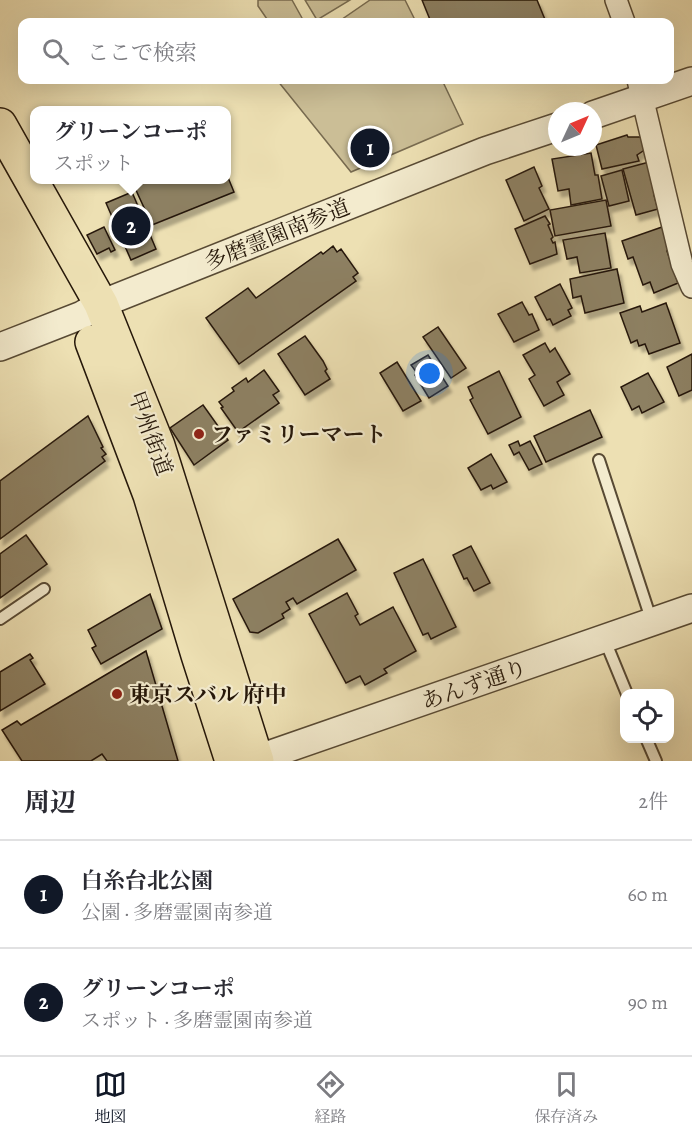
<!DOCTYPE html>
<html lang="ja">
<head>
<meta charset="utf-8">
<style>
	:root { --surface:#fff; --page:#f7f7f7; --text:#2b2b33; --muted:#7c7c81; --line:#e1e1e2; --accent:#111827 }
	body { margin:0; font-family:Alegreya,"Noto Serif JP",serif; background:var(--page); color:var(--text) }
	.controls { position:absolute; right:18px; bottom:18px; display:grid; overflow:hidden; border-radius:12px; box-shadow:0 6px 24px #0002 }
	.controls button { width:54px; height:54px; display:grid; place-items:center; padding:0; border:0; border-bottom:2px solid var(--line); background:var(--surface); color:var(--text); font:30px sans-serif }
	.compass { position:absolute; left:548px; top:102px; width:54px; height:54px; border-radius:50%; background:var(--surface); box-shadow:0 6px 24px #0002; rotate:46deg }
	.you { position:absolute; left:430px; top:374px; width:21px; height:21px; margin:-15px; border:4px solid #fff; border-radius:50%; background:#1a73e8; box-shadow:0 0 0 9px #1a73e833 }
	.badge { display:grid; place-items:center; width:39px; height:39px; border-radius:50%; background:var(--accent); color:#fff; font-size:20px; font-weight:700 }
	.pin { position:absolute; translate:-50% -50%; border:3px solid #fff; box-shadow:0 2px 6px #0006 }
	.popup { position:absolute; left:30px; top:106px; width:201px; height:78px; box-sizing:border-box; display:grid; place-content:center; border-radius:12px; background:var(--surface); filter:drop-shadow(0 2px 4px #0005); font-size:20px; white-space:nowrap; color:var(--muted) }
	.popup b { font-size:22px; color:var(--text) }
	.popup::after { content:''; position:absolute; left:50%; top:100%; margin-left:-12px; border:12px solid transparent; border-top-color:var(--surface) }
	.list { margin:0; padding:0; list-style:none }
	h2 { display:flex; justify-content:space-between; align-items:center; height:78px; margin:0; padding:0 24px; font-size:26px }
	h2 small { font-size:20px; font-weight:400; color:var(--muted) }
	.list li { display:grid; grid-template-columns:39px 1fr auto; gap:18px; align-items:center; box-sizing:border-box; height:108px; padding:0 24px; border-top:2px solid var(--line) }
	.list b { display:block; font-size:22px; white-space:nowrap }
	.list p { margin:0; font-size:20px; white-space:nowrap; color:var(--muted) }
	.list em { font-size:20px; font-style:normal; color:var(--muted) }
	.icon { flex:none; width:33px; height:33px; fill:none; stroke:currentColor; stroke-width:2; stroke-linecap:round; stroke-linejoin:round }
	.map { position:relative; flex:none; width:692px; height:761px; overflow:hidden }
	.search { position:absolute; background:var(--surface); box-shadow:0 6px 24px #0002; left:18px; right:18px; top:18px; height:66px; display:flex; align-items:center; gap:15px; box-sizing:border-box; padding:0 21px; border-radius:12px; color:var(--muted); font-size:22px }
	.sheet { height:294px; background:var(--surface) }
	nav { display:flex; justify-content:space-around; align-items:center; box-sizing:border-box; height:84px; border-top:2px solid var(--line); background:var(--surface); font-size:16px; color:var(--muted) }
	nav a { display:grid; justify-items:center; gap:3px }
	nav .on { color:var(--accent) }
	.map>svg:first-child { display:block }
	.green { fill:#cbbe96; stroke:#786b50; stroke-width:1.5 }
	.building { fill:#8d8062; stroke:#26180a; stroke-width:1.5; filter:url(#shadow) }
	.lines { fill:none; stroke-linecap:round; stroke-linejoin:round }
	.service-casing { stroke:#584a34; stroke-width:14 }
	.minor-casing { stroke:#584a34; stroke-width:24 }
	.tertiary-casing { stroke:#584a34; stroke-width:30 }
	.trunk-casing { stroke:#26180a; stroke-width:36 }
	.service { stroke:#f3ebce; stroke-width:10 }
	.minor { stroke:#f3ebce; stroke-width:21 }
	.tertiary { stroke:#f3ebce; stroke-width:27 }
	.trunk { stroke:#ede0b3; stroke-width:33 }
	.poi-dot { fill:#8f2418; stroke:#f3ebce; stroke-width:2 }
	.labels { text-anchor:middle; stroke-width:4.5; stroke-linejoin:round; paint-order:stroke }
	.street-label { font-size:22px; fill:#26180a; stroke:#f3ebce }
	.poi-label { font-size:22px; font-weight:bold; fill:#26180a; stroke:#f3ebce; text-anchor:start }
</style>
</head>
<body>
<div class="map">
<svg width="692" height="761" viewBox="0 0 692 761">
	<defs>
		<filter id="shadow"><feDropShadow dx="3.5" dy="6" stdDeviation="1.5" flood-color="#0004"/></filter>
	</defs>
	<rect width="100%" height="100%" fill="#ede0b3"/>
	<filter id="stains"><feTurbulence type="fractalNoise" baseFrequency=".00333" numOctaves="4"/><feColorMatrix values="0 0 0 0 .2 0 0 0 0 .09 0 0 0 0 .02 0 0 0 .5 -.17"/></filter>
	<radialGradient id="worn" r=".72"><stop offset=".6" stop-color="#630" stop-opacity="0"/><stop offset="1" stop-color="#630" stop-opacity=".3"/></radialGradient>
	<g class="green">
		<polygon points="258,0 292,0 302,18 301,22 269,22 258,6"/>
		<polygon points="305,0 350,0 317,20"/>
		<polygon points="370,0 405,0 416,22 338,22"/>
		<polygon points="277,80 442,80 463,124 351,172"/>
	</g>
	<g class="building">
		<polygon points="422,0 537,0 546,22 431,22"/>
		<polygon points="627,135 628,137 642,137 646,149 637,155 639,161 602,169 596,145"/>
		<polygon points="591,153 595,175 598,175 602,199 571,205 569,189 558,191 552,159"/>
		<polygon points="653,161 663,192 654,195 658,209 636,215 623,169"/>
		<polygon points="534,167 542,186 539,188 549,209 524,221 506,180"/>
		<polygon points="622,170 629,201 609,206 601,176"/>
		<polygon points="227,175 234,192 152,225 135,188 146,180 227,180"/>
		<polygon points="132,192 156,249 131,260 106,203"/>
		<polygon points="606,200 611,226 555,236 550,210"/>
		<polygon points="545,216 550,224 548,225 553,237 551,239 553,243 555,242 557,254 530,264 515,229"/>
		<polygon points="104,227 115,250 111,252 109,248 97,254 87,235"/>
		<polygon points="662,227 670,250 667,251 678,283 654,293 650,282 643,285 633,257 628,259 622,241"/>
		<polygon points="605,233 611,268 580,273 577,257 567,259 563,240"/>
		<polygon points="333,246 337,252 341,249 358,273 353,277 356,281 239,364 206,318 248,288 256,298 321,252 323,254"/>
		<polygon points="617,269 624,303 585,313 581,296 573,298 570,279"/>
		<polygon points="560,284 572,308 568,310 571,316 553,325 550,319 547,320 535,297"/>
		<polygon points="522,302 529,315 532,314 539,330 514,342 498,314"/>
		<polygon points="666,303 680,343 649,354 645,344 639,346 637,340 631,343 620,313 640,306 642,312"/>
		<polygon points="438,327 466,368 451,378 423,337"/>
		<polygon points="305,336 323,361 327,369 325,371 330,379 305,395 278,354"/>
		<polygon points="545,343 550,352 555,348 556,350 570,374 557,382 564,395 544,406 529,379 535,375 523,355"/>
		<polygon points="692,354 692,390 679,396 667,367"/>
		<polygon points="428,355 448,386 429,398 415,375 417,373 411,365"/>
		<polygon points="397,362 421,401 403,411 380,373"/>
		<polygon points="264,370 279,391 273,395 279,403 238,432 221,408 223,407 219,402 234,391 232,388 246,378 248,382"/>
		<polygon points="499,371 521,417 488,434 470,400 473,398 468,387"/>
		<polygon points="648,373 664,402 642,413 639,406 632,410 621,387"/>
		<polygon points="203,405 228,440 194,465 170,428"/>
		<polygon points="590,410 602,437 546,462 534,436"/>
		<polygon points="88,416 103,447 101,448 106,454 102,457 105,461 0,539 0,481"/>
		<polygon points="518,441 520,446 530,441 542,464 529,470 519,452 514,455 509,445"/>
		<polygon points="491,454 507,482 493,489 491,485 481,490 468,468"/>
		<polygon points="26,535 47,564 0,598 0,554"/>
		<polygon points="338,539 356,570 297,604 293,598 286,602 290,609 282,614 284,618 258,633 250,632 233,599"/>
		<polygon points="471,546 490,583 474,591 467,578 464,579 453,555"/>
		<polygon points="423,559 456,627 431,639 428,633 423,635 394,573"/>
		<polygon points="347,593 358,614 355,616 360,625 393,607 416,651 384,669 387,673 365,685 360,676 346,683 309,614"/>
		<polygon points="150,594 162,629 101,664 92,648 96,646 88,630"/>
		<polygon points="146,651 178,761 107,761 102,754 91,761 22,761 2,730 17,721 21,725"/>
		<polygon points="30,654 33,658 30,660 45,684 0,711 0,672"/>
	</g>
	<g class="lines">
		<g class="service-casing">
			<g id="service">
				<polyline points="599,460 652,622"/>
				<polyline points="0,619 44,589"/>
				<polyline points="604,638 627,694"/>
				<polyline points="646,738 656,761"/>
			</g>
		</g>
		<g class="minor-casing">
			<g id="minor">
				<polyline points="616,0 624,22"/>
				<polyline points="638,80 682,264 692,287"/>
			</g>
		</g>
		<g class="tertiary-casing">
			<g id="tertiary">
				<polyline points="593,115 692,81"/>
				<polyline points="0,347 82,315 101,304 485,151 557,127"/>
				<polyline points="251,761 692,608"/>
			</g>
		</g>
		<g class="trunk-casing">
			<g id="trunk">
				<polyline points="0,125 101,304 158,446 257,761"/>
				<polyline points="92,342 150,495 198,655 232,761"/>
			</g>
		</g>
		<use href="#service" class="service"/>
		<use href="#minor" class="minor"/>
		<use href="#tertiary" class="tertiary"/>
		<use href="#trunk" class="trunk"/>
	</g>
	<g class="poi-dot">
		<circle cx="199" cy="434" r="6"/>
		<circle cx="117" cy="694" r="6"/>
	</g>
	<g class="labels">
		<g class="street-label">
			<text transform="translate(277 234) rotate(-22)" y="8">多磨霊園南参道</text>
			<text transform="translate(151 433) rotate(70)" y="8">甲州街道</text>
			<text transform="translate(474 684) rotate(-19)" y="8">あんず通り</text>
		</g>
		<g class="poi-label">
			<text x="211" y="442">ファミリーマート</text>
			<text x="129" y="702">東京スバル 府中</text>
		</g>
	</g>
	<rect width="100%" height="100%" filter="url(#stains)"/>
	<rect width="100%" height="100%" fill="url(#worn)"/>
</svg>
<div class="controls">
<button><svg class="icon" aria-label="locate" viewBox="0 0 24 24"><circle cx="12" cy="12" r="6"/><path d="M12 2v4M12 18v4M2 12h4M18 12h4"/></svg></button>
</div>
<svg class="compass" viewBox="-18 -18 36 36"><path d="M0-13l5 13h-10z" fill="#e53935"/><path d="M0 13l5-13h-10z" fill="#7c7c81"/></svg>
<div class="you"></div>
<div class="pin badge" style="left:370px;top:148px">1</div>
<div class="pin badge" style="left:131px;top:226px">2</div>
<div class="popup"><b>グリーンコーポ</b>スポット</div>
<div class="search"><svg class="icon" aria-label="search" viewBox="0 0 24 24"><circle cx="10" cy="10" r="6"/><path d="M15 15l6 6"/></svg>ここで検索</div>
</div>
<section class="sheet">
<h2>周辺<small>2件</small></h2>
<ul class="list">
<li><span class="badge">1</span><div><b>白糸台北公園</b><p>公園 · 多磨霊園南参道</p></div><em>60 m</em></li>
<li><span class="badge">2</span><div><b>グリーンコーポ</b><p>スポット · 多磨霊園南参道</p></div><em>90 m</em></li>
</ul>
</section>
<nav>
<a class="on"><svg class="icon" aria-label="map" viewBox="0 0 24 24"><path d="M3 6l6-2 6 2 6-2v14l-6 2-6-2-6 2zM9 4v14M15 6v14"/></svg>地図</a>
<a><svg class="icon" aria-label="directions" viewBox="0 0 24 24"><path d="M12 3l9 9-9 9-9-9zM9 14v-3h6M13 9l2 2-2 2"/></svg>経路</a>
<a><svg class="icon" aria-label="saved" viewBox="0 0 24 24"><path d="M7 4h10v16l-5-4-5 4z"/></svg>保存済み</a>
</nav>
</body>
</html>
